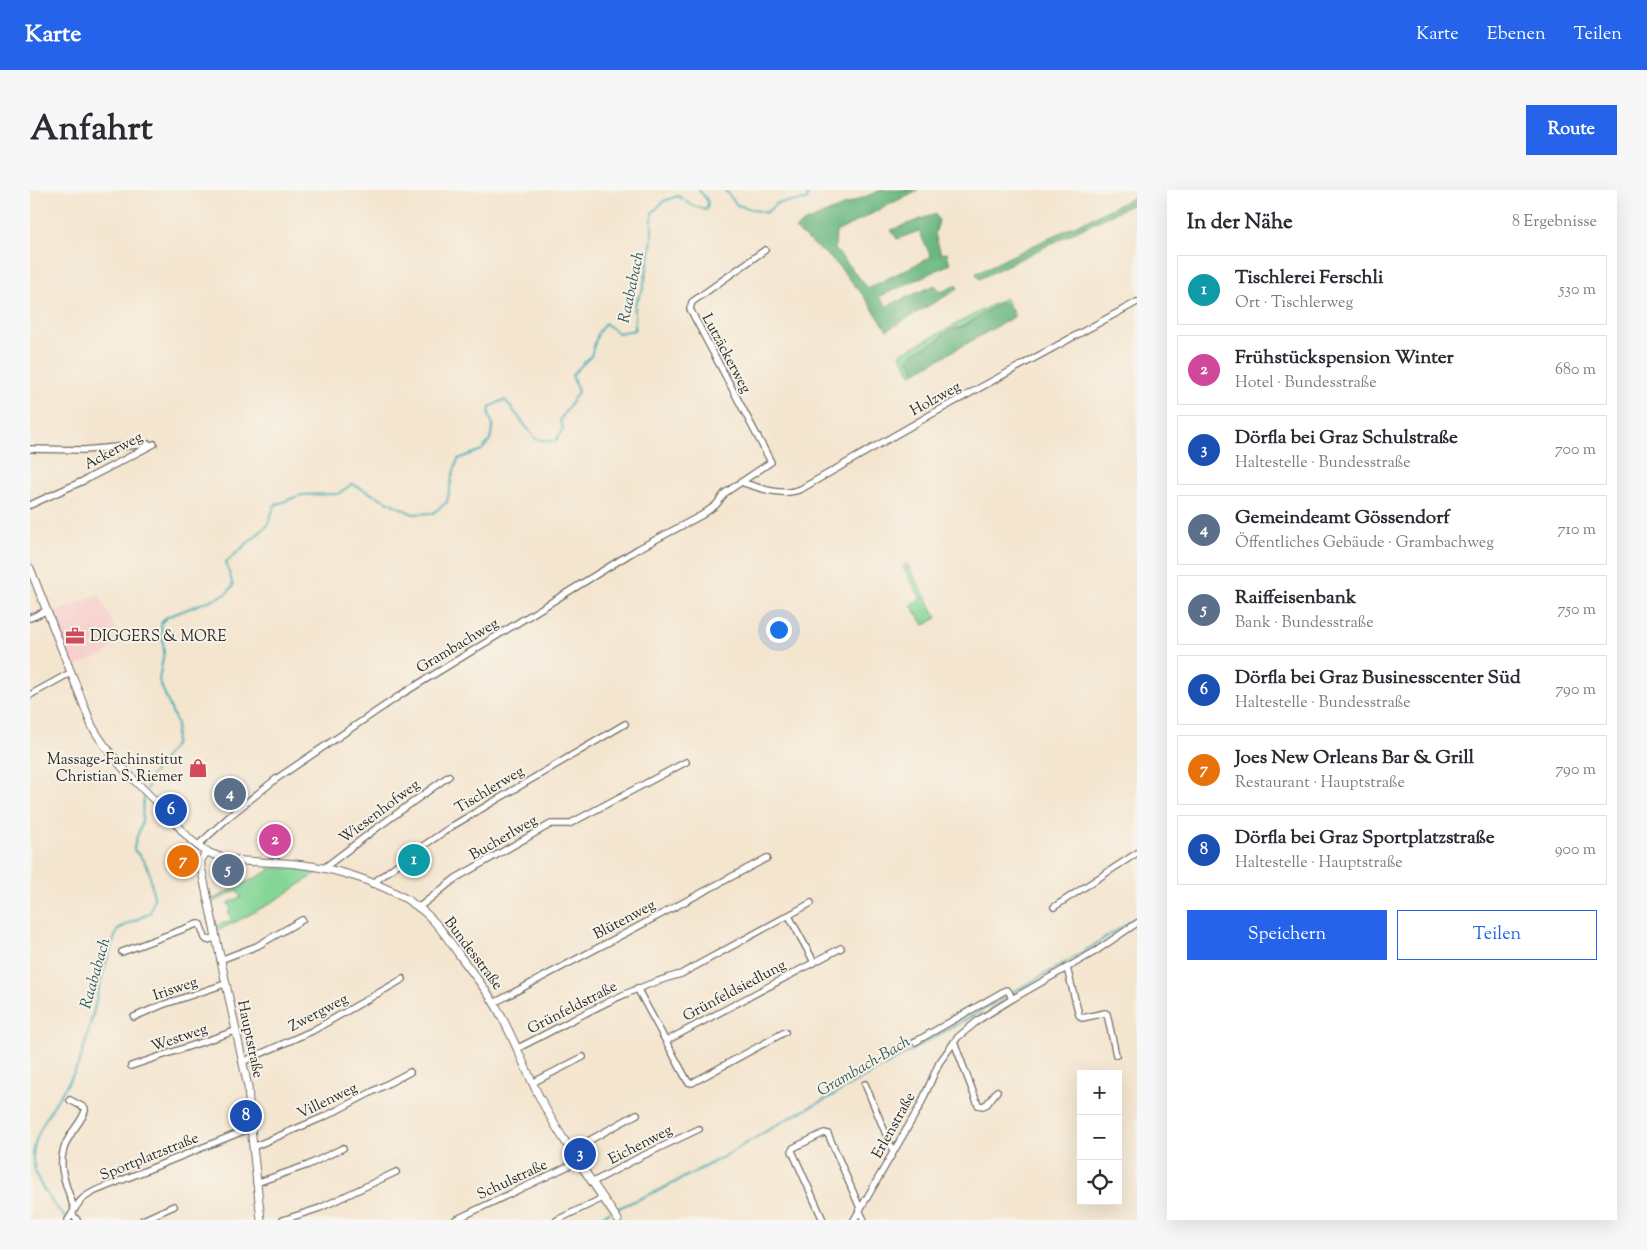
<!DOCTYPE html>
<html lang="de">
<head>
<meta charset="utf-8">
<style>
	:root { --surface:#fff; --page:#f7f7f7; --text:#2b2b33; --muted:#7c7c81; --line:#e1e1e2; --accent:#2563eb }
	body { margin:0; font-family:"Sorts Mill Goudy",serif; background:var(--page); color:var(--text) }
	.controls { position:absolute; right:15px; bottom:15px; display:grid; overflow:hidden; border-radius:0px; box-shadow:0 5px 20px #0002 }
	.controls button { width:45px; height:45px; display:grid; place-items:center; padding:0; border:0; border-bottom:1px solid var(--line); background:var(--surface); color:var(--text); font:25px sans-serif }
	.you { position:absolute; left:748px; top:439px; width:18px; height:18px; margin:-12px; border:4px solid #fff; border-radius:50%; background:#1a73e8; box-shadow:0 0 0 8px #1a73e833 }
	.badge { display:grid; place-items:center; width:32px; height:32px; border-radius:50%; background:var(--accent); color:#fff; font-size:16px; font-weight:700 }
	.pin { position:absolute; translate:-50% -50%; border:2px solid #fff; box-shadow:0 1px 5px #0006 }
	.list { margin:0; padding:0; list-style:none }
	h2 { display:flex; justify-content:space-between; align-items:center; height:65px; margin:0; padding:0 20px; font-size:21px }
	h2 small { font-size:16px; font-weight:400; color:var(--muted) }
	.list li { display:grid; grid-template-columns:32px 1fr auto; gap:15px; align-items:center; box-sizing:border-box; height:70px; margin:0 10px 10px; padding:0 10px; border:1px solid var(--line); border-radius:0px }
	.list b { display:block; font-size:19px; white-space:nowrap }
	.list p { margin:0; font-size:16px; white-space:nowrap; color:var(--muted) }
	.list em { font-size:16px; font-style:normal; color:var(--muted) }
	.actions { display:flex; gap:10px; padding:15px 20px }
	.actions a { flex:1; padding:11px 0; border:1px solid var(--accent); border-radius:0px; text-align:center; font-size:18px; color:var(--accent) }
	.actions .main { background:var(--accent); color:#fff }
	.icon { flex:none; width:28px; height:28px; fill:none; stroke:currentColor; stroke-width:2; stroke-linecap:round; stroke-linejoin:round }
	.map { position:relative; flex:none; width:1107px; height:1030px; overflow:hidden; border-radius:0px }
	header { display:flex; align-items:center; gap:30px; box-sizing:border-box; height:70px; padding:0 25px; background:var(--accent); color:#fff }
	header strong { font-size:24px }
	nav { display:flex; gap:28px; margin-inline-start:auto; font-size:18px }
	.intro { display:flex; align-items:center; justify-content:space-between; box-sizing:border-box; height:120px; padding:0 30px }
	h1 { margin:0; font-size:35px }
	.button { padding:12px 22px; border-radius:0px; background:var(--accent); color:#fff; font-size:18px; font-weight:700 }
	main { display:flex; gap:30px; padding:0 30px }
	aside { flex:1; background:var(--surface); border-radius:0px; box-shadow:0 5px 20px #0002 }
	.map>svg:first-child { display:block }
	.built { fill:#f7d0cc }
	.green { fill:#84d697; stroke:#588061 }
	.forest { fill:#6bb780; stroke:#4b7156 }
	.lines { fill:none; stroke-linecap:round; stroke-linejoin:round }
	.stream { stroke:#3badb3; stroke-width:2 }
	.minor-casing { stroke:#716c64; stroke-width:8 }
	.major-casing { stroke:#716c64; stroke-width:9 }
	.minor { stroke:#fff; stroke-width:5.5 }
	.major { stroke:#fff; stroke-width:7 }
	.labels { text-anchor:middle; stroke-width:4; stroke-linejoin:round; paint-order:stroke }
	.street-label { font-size:15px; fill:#2b2b2b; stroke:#f7f3e8 }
	.poi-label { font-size:15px; fill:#2b2b2b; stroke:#f7f3e8; text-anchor:start }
	.water-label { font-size:16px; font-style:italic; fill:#31585b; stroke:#f7f3e8 }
</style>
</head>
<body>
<header>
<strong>Karte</strong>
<nav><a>Karte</a><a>Ebenen</a><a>Teilen</a></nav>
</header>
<div class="intro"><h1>Anfahrt</h1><a class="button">Route</a></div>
<main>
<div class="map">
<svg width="1107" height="1030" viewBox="0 0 1107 1030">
	<rect width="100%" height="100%" fill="#f7f3e8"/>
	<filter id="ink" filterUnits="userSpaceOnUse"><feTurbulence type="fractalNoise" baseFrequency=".02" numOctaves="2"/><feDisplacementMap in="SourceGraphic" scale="10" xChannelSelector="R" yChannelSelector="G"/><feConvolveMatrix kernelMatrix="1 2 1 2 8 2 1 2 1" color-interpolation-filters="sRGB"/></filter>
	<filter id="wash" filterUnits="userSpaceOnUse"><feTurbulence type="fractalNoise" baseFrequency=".0096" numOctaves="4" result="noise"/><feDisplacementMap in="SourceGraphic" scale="20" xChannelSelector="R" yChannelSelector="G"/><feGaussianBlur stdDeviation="1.12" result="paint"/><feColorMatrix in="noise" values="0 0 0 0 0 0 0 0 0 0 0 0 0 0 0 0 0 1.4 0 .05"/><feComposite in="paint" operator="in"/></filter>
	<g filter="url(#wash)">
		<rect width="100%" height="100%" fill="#f4e5cf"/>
		<polygon class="built" points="69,404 89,447 75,464 41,478 20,424"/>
		<g class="green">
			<polygon points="975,108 985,126 982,128 982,124 970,113 932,137 921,139 912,145 907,152 899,154 878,168 886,182 881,184 870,164"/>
			<polygon points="877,374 907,428 894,435 881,415 891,409 873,377"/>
			<path d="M239 678 275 679 289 681C257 705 223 724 187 741L186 736 202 730 198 722 201 720 198 713 211 707 207 700 181 713V710L239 681Z"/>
		</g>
		<g class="forest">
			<polygon points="851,0 888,0 806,42 805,59 838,98 901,67 889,41 867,49 861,40 905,24 909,31 905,44 911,64 917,63 920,74 849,107 857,116 905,95 911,102 926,95 928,99 857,140 833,105 804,71 765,39 775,32"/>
			<polygon points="1107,6 1107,12 949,89 946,83"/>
			<path d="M973 112 981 119 982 128 886 182 878 168C882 162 898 156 905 152 910 150 912 144 917 142 921 138 927 140 932 137 946 129 959 119 973 112Z"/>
		</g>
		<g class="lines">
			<g class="stream">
				<polyline points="695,0 707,15 736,23 747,13 777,10 778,0"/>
				<path d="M117 599 121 586 145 554 147 534 129 490 134 462 131 433 137 427 196 404 203 396 196 372 237 336 245 315 271 305 308 304 322 294 383 324 403 323 417 312 422 287 428 269 452 260 460 250 463 234 459 226 460 217 469 212 475 210 506 249 525 252 533 239 530 230 548 202 542 185 561 166 568 143 575 133 588 143 605 140V114L613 99 619 69 622 49V23L634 11 648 6 663 16 676 19C681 10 674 7 669 0"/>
				<polyline points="584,1020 634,998 695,966 755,930 802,906 1050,764 1107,727"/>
				<path d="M37 1030C22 1012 4 992 3 968 3 937 35 903 48 875 55 858 58 841 63 824 69 795 77 766 88 739L120 723 124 708 119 681 114 671 104 660C104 651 108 645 111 636 114 625 111 614 115 604"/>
				<polyline points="563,1030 580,1022"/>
			</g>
		</g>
	</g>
	<g filter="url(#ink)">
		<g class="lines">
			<g class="minor-casing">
				<g id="minor">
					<polyline points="0,259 54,260 119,254"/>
					<path d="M711 292C729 298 753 307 771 299L902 224 1107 112"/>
					<polyline points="0,315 53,291 124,254"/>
					<polyline points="0,428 16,421"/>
					<polyline points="0,505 40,483"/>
					<polyline points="167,656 201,625 246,589 372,504 608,359 672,325 686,315 695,303 741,272 660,119 662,112 735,60"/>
					<polyline points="294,678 344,640 419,586"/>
					<polyline points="342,694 384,662 424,635 595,534"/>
					<polyline points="1024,717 1107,663"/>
					<polyline points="388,718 426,688 521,634 539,634 656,572"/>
					<polyline points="759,726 784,772"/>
					<polyline points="92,762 167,734 170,734 175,748 177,750 185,748"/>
					<polyline points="190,770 227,756 272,730"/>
					<polyline points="1037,778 1049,825 1052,828 1075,823 1077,824 1086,865"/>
					<polyline points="607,798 658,892 662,893 755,842"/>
					<polyline points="464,813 737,668"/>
					<polyline points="104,827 132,815 195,794"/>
					<polyline points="636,851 811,758"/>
					<polyline points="885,852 976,800 979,802 982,809"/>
					<polyline points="924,852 948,915 953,916 957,914 967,901"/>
					<path d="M488 858C541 832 594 799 651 784L781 713"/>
					<polyline points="212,872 282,841 373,789"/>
					<polyline points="101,876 205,841"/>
					<polyline points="502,893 553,867"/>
					<polyline points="835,894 863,961"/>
					<path d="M40 910 55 918V921C52 930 46 936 41 944 23 971 35 991 44 1018"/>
					<polyline points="223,957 296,926 380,882"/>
					<polyline points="542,960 607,924"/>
					<polyline points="563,992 610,967 669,939"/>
					<polyline points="226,993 278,975 313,958"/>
					<polyline points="829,1020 834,1030"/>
					<polyline points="42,1024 47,1030"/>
					<path d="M38 1030C49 1014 46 1011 65 1001L221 938"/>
					<polyline points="113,1030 144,1016"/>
					<polyline points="253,1030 290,1018 366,982"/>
					<polyline points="425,1030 549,971"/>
					<polyline points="527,1030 573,1008"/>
					<polyline points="793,1030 762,961 763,958 794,943 798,944 830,1018"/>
					<polyline points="824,1030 890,916 909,873 928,847 950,829 982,809 1066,761 1107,733"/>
				</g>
			</g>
			<g class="major-casing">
				<g id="major">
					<path d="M0 378 62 536C80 568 108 594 134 620 150 636 160 655 182 664 208 674 238 671 266 674 305 678 356 693 388 717 406 730 418 749 430 766 442 782 454 797 464 813 483 844 494 878 511 910 533 952 562 991 588 1030"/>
					<polyline points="177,661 171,670 171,677 218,897 221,938 231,1030"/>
				</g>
			</g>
			<use href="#minor" class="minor"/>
			<use href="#major" class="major"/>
		</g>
	</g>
	<defs>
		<g id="office-bare" transform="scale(1.5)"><path d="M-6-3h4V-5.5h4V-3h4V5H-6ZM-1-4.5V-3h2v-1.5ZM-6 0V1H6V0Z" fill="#d1495b" stroke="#f7f3e8" stroke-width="2.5" paint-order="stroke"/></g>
		<g id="shop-bare" transform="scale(1.5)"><path d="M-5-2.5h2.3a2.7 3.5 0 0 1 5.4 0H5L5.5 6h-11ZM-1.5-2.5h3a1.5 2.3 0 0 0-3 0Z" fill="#d1495b" stroke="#f7f3e8" stroke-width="2.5" paint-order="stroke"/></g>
	</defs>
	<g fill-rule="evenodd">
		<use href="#office-bare" x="45" y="446"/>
		<use href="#shop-bare" x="168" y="578"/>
	</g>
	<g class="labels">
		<g class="street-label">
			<text transform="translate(697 163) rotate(62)" y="5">Lutzäckerweg</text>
			<text transform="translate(905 208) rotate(-29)" y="5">Holzweg</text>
			<text transform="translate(83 260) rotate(-28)" y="5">Ackerweg</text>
			<text transform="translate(427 455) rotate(-31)" y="5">Grambachweg</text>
			<text transform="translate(459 599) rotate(-31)" y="5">Tischlerweg</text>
			<text transform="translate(349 621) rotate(-37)" y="5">Wiesenhofweg</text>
			<text transform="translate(473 647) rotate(-30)" y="5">Bucherlweg</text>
			<text transform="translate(594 729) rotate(-28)" y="5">Blütenweg</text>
			<text transform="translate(444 763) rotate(53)" y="5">Bundesstraße</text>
			<text transform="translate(145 798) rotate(-19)" y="5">Irisweg</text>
			<text transform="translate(704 800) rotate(-28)" y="5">Grünfeldsiedlung</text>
			<text transform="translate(542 817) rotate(-27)" y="5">Grünfeldstraße</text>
			<text transform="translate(288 822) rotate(-28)" y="5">Zwergweg</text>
			<text transform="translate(149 847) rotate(-19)" y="5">Westweg</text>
			<text transform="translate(221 849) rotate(78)" y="5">Hauptstraße</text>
			<text transform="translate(297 910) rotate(-26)" y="5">Villenweg</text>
			<text transform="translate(863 935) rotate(-61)" y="5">Erlenstraße</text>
			<text transform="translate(610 954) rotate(-27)" y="5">Eichenweg</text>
			<text transform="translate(119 966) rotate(-22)" y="5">Sportplatzstraße</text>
			<text transform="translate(482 989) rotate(-25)" y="5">Schulstraße</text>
		</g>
		<g class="poi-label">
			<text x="60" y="451">DIGGERS &amp; MORE</text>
			<text x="153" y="574" text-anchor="end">Massage-Fachinstitut<tspan x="153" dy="17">Christian S. Riemer</tspan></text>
		</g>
		<g class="water-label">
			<text transform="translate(600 97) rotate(-78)" y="6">Raababach</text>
			<text transform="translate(64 783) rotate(-74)" y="6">Raababach</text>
			<text transform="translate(833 875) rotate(-30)" y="6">Grambach-Bach</text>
		</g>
	</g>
</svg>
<div class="controls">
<button>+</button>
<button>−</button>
<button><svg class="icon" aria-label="locate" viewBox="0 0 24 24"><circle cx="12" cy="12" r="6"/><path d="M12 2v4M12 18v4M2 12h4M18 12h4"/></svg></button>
</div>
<div class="you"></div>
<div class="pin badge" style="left:384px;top:670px;background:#0f9aa8">1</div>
<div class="pin badge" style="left:245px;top:650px;background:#d1479c">2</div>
<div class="pin badge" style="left:550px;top:964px;background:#1a4fb4">3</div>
<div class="pin badge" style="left:200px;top:604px;background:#5c6f8a">4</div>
<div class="pin badge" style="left:198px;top:680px;background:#5c6f8a">5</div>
<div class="pin badge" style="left:141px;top:620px;background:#1a4fb4">6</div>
<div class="pin badge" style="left:153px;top:671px;background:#e8710a">7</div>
<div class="pin badge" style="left:216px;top:926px;background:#1a4fb4">8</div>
</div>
<aside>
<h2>In der Nähe<small>8 Ergebnisse</small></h2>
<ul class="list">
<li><span class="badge" style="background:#0f9aa8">1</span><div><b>Tischlerei Ferschli</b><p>Ort · Tischlerweg</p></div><em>530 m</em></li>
<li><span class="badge" style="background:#d1479c">2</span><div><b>Frühstückspension Winter</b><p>Hotel · Bundesstraße</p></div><em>680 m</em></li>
<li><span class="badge" style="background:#1a4fb4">3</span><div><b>Dörfla bei Graz Schulstraße</b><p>Haltestelle · Bundesstraße</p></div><em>700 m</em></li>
<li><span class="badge" style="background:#5c6f8a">4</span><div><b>Gemeindeamt Gössendorf</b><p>Öffentliches Gebäude · Grambachweg</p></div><em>710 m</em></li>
<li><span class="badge" style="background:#5c6f8a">5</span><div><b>Raiffeisenbank</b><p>Bank · Bundesstraße</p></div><em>750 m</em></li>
<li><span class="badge" style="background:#1a4fb4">6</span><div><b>Dörfla bei Graz Businesscenter Süd</b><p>Haltestelle · Bundesstraße</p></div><em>790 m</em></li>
<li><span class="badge" style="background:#e8710a">7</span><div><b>Joes New Orleans Bar &amp; Grill</b><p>Restaurant · Hauptstraße</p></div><em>790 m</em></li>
<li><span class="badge" style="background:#1a4fb4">8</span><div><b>Dörfla bei Graz Sportplatzstraße</b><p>Haltestelle · Hauptstraße</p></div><em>900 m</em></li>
</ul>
<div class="actions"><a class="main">Speichern</a><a>Teilen</a></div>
</aside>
</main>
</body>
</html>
